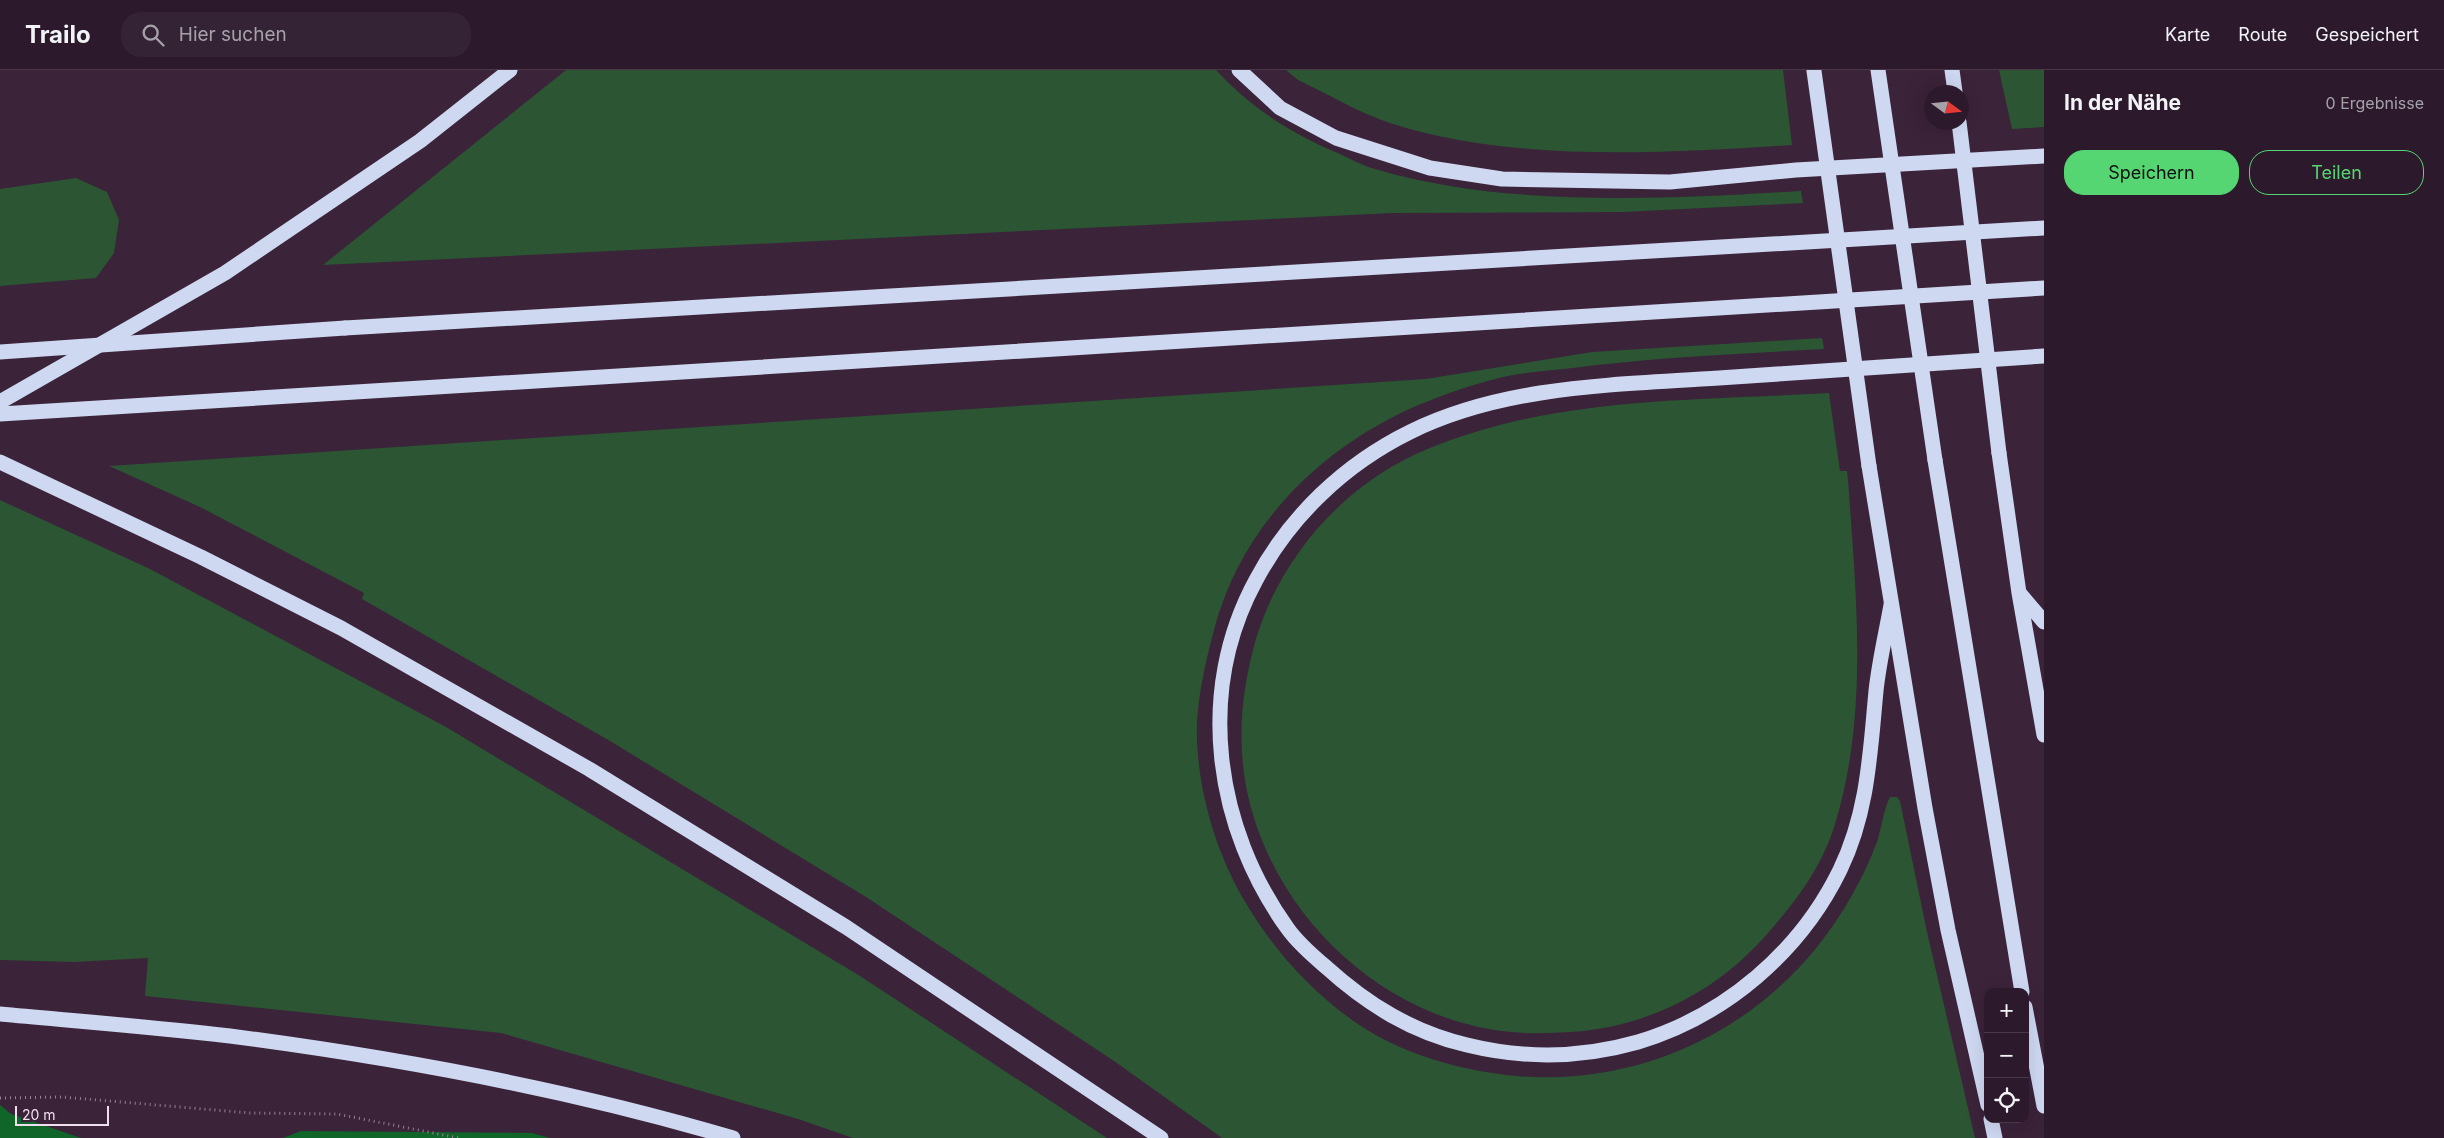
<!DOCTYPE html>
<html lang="de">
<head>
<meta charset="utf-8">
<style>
	:root { --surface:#2c1a2c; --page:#342334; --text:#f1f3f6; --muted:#a6a1a9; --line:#483848; --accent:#55d672 }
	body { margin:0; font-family:Inter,sans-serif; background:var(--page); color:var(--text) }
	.controls { position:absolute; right:15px; bottom:15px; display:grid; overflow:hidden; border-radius:10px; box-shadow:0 5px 20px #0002 }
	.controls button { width:45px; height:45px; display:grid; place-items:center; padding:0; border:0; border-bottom:1px solid var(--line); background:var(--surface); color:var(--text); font:25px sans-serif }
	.compass { position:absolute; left:1924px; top:15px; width:45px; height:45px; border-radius:50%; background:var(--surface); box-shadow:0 5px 20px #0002; rotate:105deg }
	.scale { position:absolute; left:15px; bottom:12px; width:94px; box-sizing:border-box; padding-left:5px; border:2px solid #efdfee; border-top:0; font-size:14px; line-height:18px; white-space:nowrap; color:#efdfee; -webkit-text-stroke:4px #3b233a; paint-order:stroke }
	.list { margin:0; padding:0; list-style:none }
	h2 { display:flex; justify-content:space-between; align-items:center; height:65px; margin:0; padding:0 20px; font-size:21px }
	h2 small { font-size:16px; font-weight:400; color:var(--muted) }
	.actions { display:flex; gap:10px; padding:15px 20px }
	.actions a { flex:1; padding:11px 0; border:1px solid var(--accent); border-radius:20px; text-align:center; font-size:18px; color:var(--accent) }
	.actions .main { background:var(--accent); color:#111 }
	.icon { flex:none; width:28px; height:28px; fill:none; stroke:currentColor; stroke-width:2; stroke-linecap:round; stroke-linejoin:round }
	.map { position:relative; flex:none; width:2044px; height:1068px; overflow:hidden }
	header { display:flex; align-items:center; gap:30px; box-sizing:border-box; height:70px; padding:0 25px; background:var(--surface); border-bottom:1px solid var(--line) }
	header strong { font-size:24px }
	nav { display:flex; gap:28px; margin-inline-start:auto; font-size:18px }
	.search { width:350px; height:45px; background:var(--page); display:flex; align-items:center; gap:12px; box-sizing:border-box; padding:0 18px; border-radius:20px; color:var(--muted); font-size:19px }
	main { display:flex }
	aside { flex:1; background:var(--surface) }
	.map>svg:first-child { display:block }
	.green { fill:#2b5533 }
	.forest { fill:#106529 }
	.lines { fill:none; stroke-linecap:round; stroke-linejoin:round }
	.path { stroke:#958194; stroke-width:3; stroke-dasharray:1 4; stroke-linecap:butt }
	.highway { stroke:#ced8f1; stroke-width:15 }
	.highway-bridge { stroke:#ced8f1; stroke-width:15 }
</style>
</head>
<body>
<header>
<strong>Trailo</strong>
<div class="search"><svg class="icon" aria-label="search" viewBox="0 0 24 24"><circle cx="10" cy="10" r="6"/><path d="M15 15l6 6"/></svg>Hier suchen</div>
<nav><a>Karte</a><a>Route</a><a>Gespeichert</a></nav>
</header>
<main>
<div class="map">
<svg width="2044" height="1068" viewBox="0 0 2044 1068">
	<rect width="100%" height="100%" fill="#3b233a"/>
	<g class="green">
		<path d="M566 0H1216C1251 38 1292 64 1340 84 1351 89 1363 96 1375 99 1505 138 1666 129 1801 121L1803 133 1623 142 1393 143 323 195Z"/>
		<path d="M1286 0H1783L1792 75C1665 83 1513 93 1390 53 1359 43 1328 24 1298 10Z"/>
		<polygon points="1999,0 2044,0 2044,57 2012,59"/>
		<polygon points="76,108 107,122 119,150 114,183 96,208 0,216 0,119"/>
		<path d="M1822 268 1824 279C1740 284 1657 287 1573 298 1549 301 1523 302 1499 308 1467 316 1433 328 1403 342 1312 386 1240 461 1214 560 1206 590 1199 621 1197 652 1195 711 1214 779 1244 830 1271 876 1305 915 1348 947 1388 977 1438 994 1486 1002 1611 1024 1737 976 1817 877 1842 846 1863 809 1877 772 1882 757 1883 741 1890 727H1897L1900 731 1927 862 1975 1068H1222L1114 991 866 827 610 671 362 529 364 523 200 437 109 396 1426 309 1592 282Z"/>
		<path d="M1829 323 1840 401H1847L1848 410C1856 523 1869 644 1835 754 1822 797 1797 830 1768 863 1718 921 1648 957 1571 962 1551 963 1531 964 1511 962 1382 950 1270 843 1246 716 1237 668 1242 617 1256 569 1281 485 1347 411 1430 378 1557 326 1694 331 1829 323Z"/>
		<polygon points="0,430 150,499 446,657 860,906 1107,1068 853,1068 798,1049 501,963 145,926 148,888 74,892 0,890"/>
	</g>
	<g class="forest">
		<polygon points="0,1035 11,1044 81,1068 0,1068"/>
		<polygon points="301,1061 532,1063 550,1068 283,1068"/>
	</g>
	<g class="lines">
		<polyline class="path" points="0,1028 62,1027 250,1043 337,1044 459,1068"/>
		<g class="highway">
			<polyline points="1239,0 1280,38 1336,68 1430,98 1502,109 1670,112 1796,100 2044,86"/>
			<polyline points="1952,0 1955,22"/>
			<polyline points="345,258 2044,158"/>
			<polyline points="0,332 225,203 420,71 510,0"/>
			<polyline points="0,344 2044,218"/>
			<polyline points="1999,383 2019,523 2044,665"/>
			<polyline points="1935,390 2022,922"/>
			<polyline points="0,392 201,487 341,558 589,699 846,857 1161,1068"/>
			<polyline points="1869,396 1925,738 1948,860 1988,1035"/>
			<polyline points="2020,524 2044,552"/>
			<path d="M1891 535C1886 563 1879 592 1876 621 1870 684 1868 742 1840 800 1800 882 1725 946 1638 972 1582 988 1524 989 1467 975 1412 962 1368 935 1326 897 1313 886 1298 873 1288 859 1215 758 1195 622 1256 510 1290 446 1345 394 1410 362 1505 315 1616 315 1719 308 1827 301 1936 293 2044 286"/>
			<polyline points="2025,937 2044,1036"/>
			<path d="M0 944C76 951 153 957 230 966 399 988 568 1019 733 1068"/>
			<polyline points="1991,1049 1995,1068"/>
		</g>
		<g class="highway-bridge">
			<polyline points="1878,0 1935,390"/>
			<polyline points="1814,1 1869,396"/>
			<polyline points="1959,52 1999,383"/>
			<polyline points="0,282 345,258"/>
		</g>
	</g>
</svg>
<div class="controls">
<button>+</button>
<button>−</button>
<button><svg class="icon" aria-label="locate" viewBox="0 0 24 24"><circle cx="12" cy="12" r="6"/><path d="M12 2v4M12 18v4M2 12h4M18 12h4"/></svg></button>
</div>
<svg class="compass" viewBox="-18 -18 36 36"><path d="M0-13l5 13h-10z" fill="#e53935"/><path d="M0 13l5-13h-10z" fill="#a6a1a9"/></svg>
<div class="scale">20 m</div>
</div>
<aside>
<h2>In der Nähe<small>0 Ergebnisse</small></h2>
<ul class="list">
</ul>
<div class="actions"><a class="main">Speichern</a><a>Teilen</a></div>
</aside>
</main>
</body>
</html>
